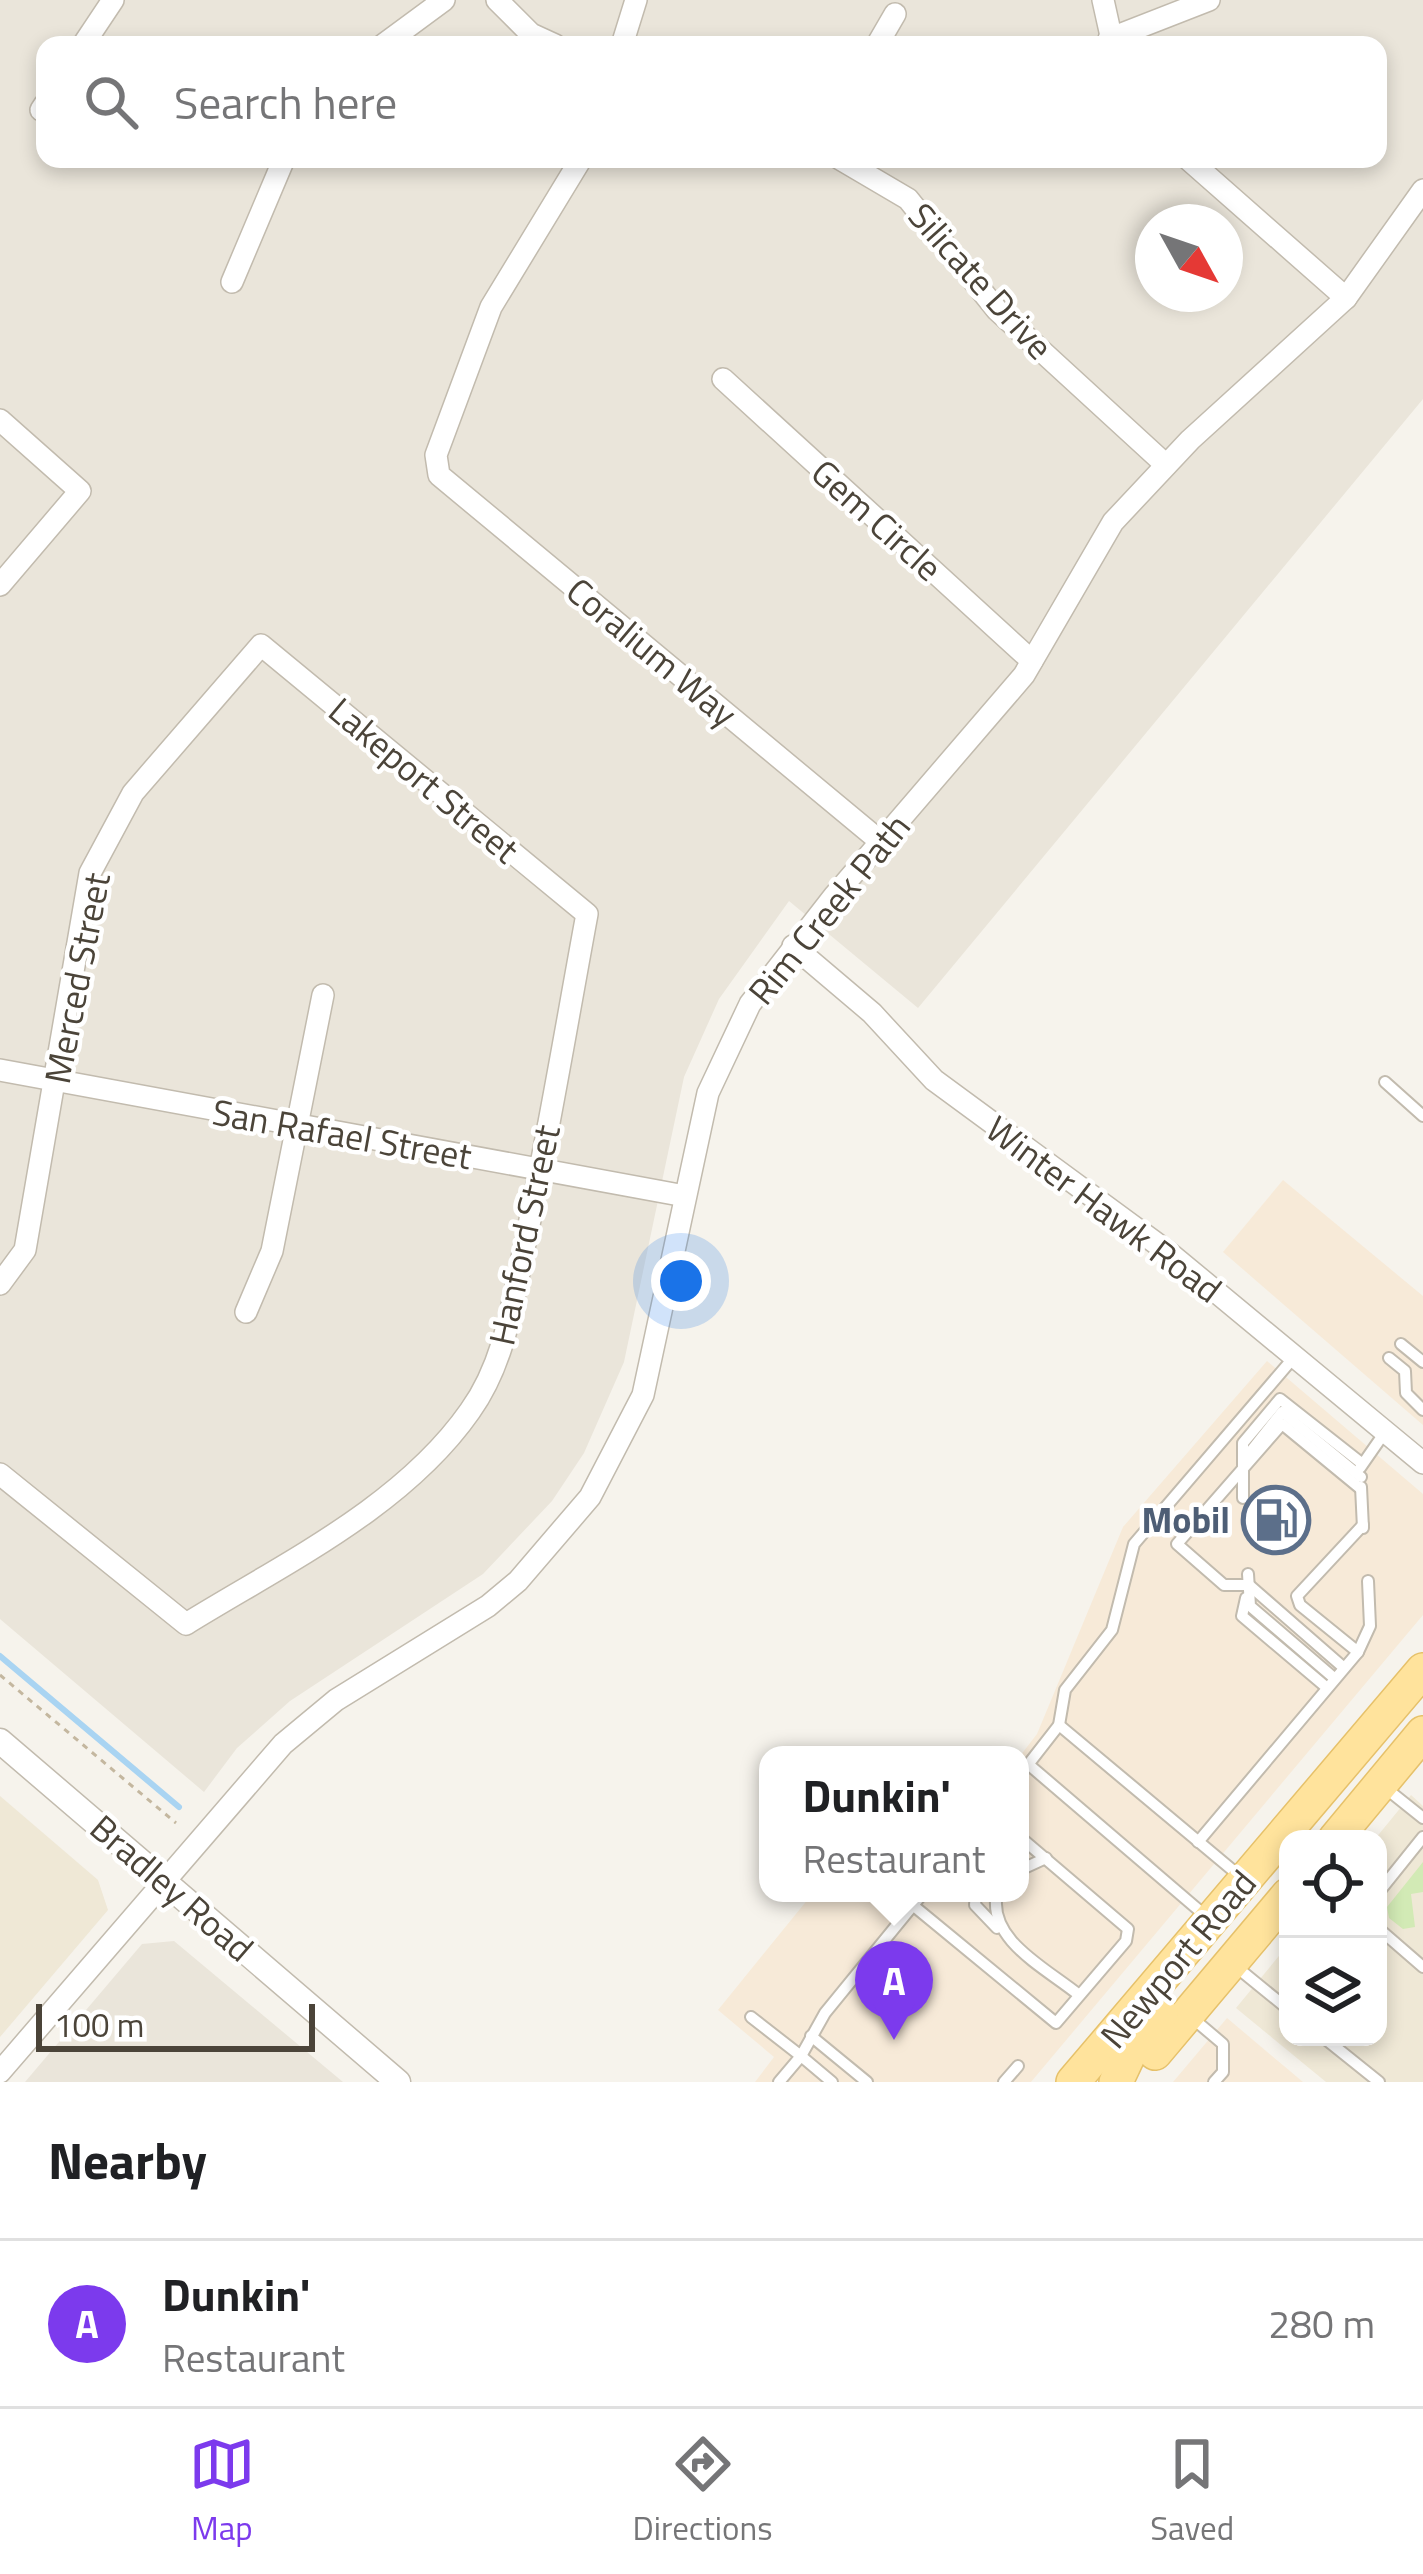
<!DOCTYPE html>
<html lang="en">
<head>
<meta charset="utf-8">
<style>
	:root { --surface:#fff; --page:#f6f6f6; --text:#202124; --muted:#757577; --line:#e0e0e0; --accent:#7c3aed }
	body { margin:0; font-family:"Titillium Web",sans-serif; background:var(--page); color:var(--text) }
	.controls { position:absolute; right:36px; bottom:36px; display:grid; overflow:hidden; border-radius:24px; box-shadow:0 6px 18px #0003 }
	.controls button { width:108px; height:108px; display:grid; place-items:center; padding:0; border:0; border-bottom:3px solid var(--line); background:var(--surface); color:var(--text); font:60px sans-serif }
	.compass { position:absolute; left:1135px; top:204px; width:108px; height:108px; border-radius:50%; background:var(--surface); box-shadow:0 6px 18px #0003; rotate:130deg }
	.scale { position:absolute; left:36px; bottom:30px; width:279px; box-sizing:border-box; padding-left:12px; border:6px solid #4b4439; border-top:0; font-size:33px; line-height:42px; white-space:nowrap; color:#4b4439; -webkit-text-stroke:9px #fff; paint-order:stroke }
	.you { position:absolute; left:681px; top:1281px; width:42px; height:42px; margin:-30px; border:9px solid #fff; border-radius:50%; background:#1a73e8; box-shadow:0 0 0 18px #1a73e833 }
	.badge { display:grid; place-items:center; width:78px; height:78px; border-radius:50%; background:var(--accent); color:#fff; font-size:39px; font-weight:700 }
	.pin { position:absolute; translate:-50% -99px; filter:drop-shadow(0 3px 6px #0008) }
	.pin::after { content:''; position:absolute; top:63px; width:42px; height:36px; background:inherit; clip-path:polygon(0 0,100% 0,50% 100%) }
	.popup { position:absolute; left:759px; top:1746px; width:270px; height:156px; box-sizing:border-box; display:grid; place-content:center; border-radius:24px; background:var(--surface); filter:drop-shadow(0 3px 9px #0005); font-size:39px; white-space:nowrap; color:var(--muted) }
	.popup b { font-size:45px; color:var(--text) }
	.popup::after { content:''; position:absolute; left:50%; top:100%; margin-left:-24px; border:24px solid transparent; border-top-color:var(--surface) }
	.list { margin:0; padding:0; list-style:none }
	h2 { display:flex; justify-content:space-between; align-items:center; height:156px; margin:0; padding:0 48px; font-size:51px }
	h2 small { font-size:39px; font-weight:400; color:var(--muted) }
	.list li { display:grid; grid-template-columns:78px 1fr auto; gap:36px; align-items:center; box-sizing:border-box; height:168px; padding:0 48px; border-top:3px solid var(--line) }
	.list b { display:block; font-size:45px; white-space:nowrap }
	.list p { margin:0; font-size:39px; white-space:nowrap; color:var(--muted) }
	.list em { font-size:39px; font-style:normal; color:var(--muted) }
	.icon { flex:none; width:66px; height:66px; fill:none; stroke:currentColor; stroke-width:2; stroke-linecap:round; stroke-linejoin:round }
	.map { position:relative; flex:none; width:1423px; height:2082px; overflow:hidden }
	.search { position:absolute; background:var(--surface); box-shadow:0 6px 18px #0003; left:36px; right:36px; top:36px; height:132px; display:flex; align-items:center; gap:30px; box-sizing:border-box; padding:0 42px; border-radius:24px; color:var(--muted); font-size:45px }
	.sheet { height:324px; background:var(--surface) }
	nav { display:flex; justify-content:space-around; align-items:center; box-sizing:border-box; height:168px; border-top:3px solid var(--line); background:var(--surface); font-size:33px; color:var(--muted) }
	nav a { display:grid; justify-items:center; gap:6px }
	nav .on { color:var(--accent) }
	.map>svg:first-child { display:block }
	.residential { fill:#eae5da; fill-rule:evenodd }
	.commercial { fill:#f7ead8 }
	.education { fill:#efe8d6 }
	.green { fill:#d2eab5 }
	.lines { fill:none; stroke-linecap:round; stroke-linejoin:round }
	.stream { stroke:#a9d4f2; stroke-width:6 }
	.service-casing { stroke:#c2bbae; stroke-width:14 }
	.minor-casing { stroke:#c2bbae; stroke-width:24 }
	.tertiary-casing { stroke:#c2bbae; stroke-width:27 }
	.primary-casing { stroke:#e6c16a; stroke-width:36 }
	.path { stroke:#c4b79f; stroke-width:3; stroke-dasharray:6 6; stroke-linecap:butt }
	.service { stroke:#fff; stroke-width:10 }
	.minor { stroke:#fff; stroke-width:21 }
	.tertiary { stroke:#fff; stroke-width:24 }
	.primary { stroke:#ffe39c; stroke-width:33 }
	.labels { text-anchor:middle; stroke-width:9; stroke-linejoin:round; paint-order:stroke }
	.street-label { font-size:36px; fill:#4b4439; stroke:#fff }
	.service-label { font-size:36px; font-weight:bold; fill:#4e5e75; stroke:#fff; text-anchor:end }
</style>
</head>
<body>
<div class="map">
<svg width="1423" height="2082" viewBox="0 0 1423 2082">
	<rect width="100%" height="100%" fill="#f6f3ec"/>
	<g class="residential">
		<path d="M0 0H1423V399L918 1008 789 901 719 999 684 1077 624 1362 584 1453 552 1501 483 1574 290 1701 237 1748 204 1792 0 1619ZM45 45H1378V159H45ZM1153 222H1225V294H1153Z"/>
		<polygon points="174,1941 343,2082 25,2082 142,1944"/>
	</g>
	<g class="commercial">
		<polygon points="1283,1180 1423,1296 1423,1425 1223,1252"/>
		<polygon points="1267,1361 1423,1494 1423,1615 1031,2082 755,2082 774,2057 718,2010 813,1893 1020,1893 1020,1756 1037,1734 1123,1527"/>
		<polygon points="1227,2018 1303,2082 1173,2082"/>
	</g>
	<g class="education">
		<polygon points="1411,1795 1423,1806 1423,2082 1326,2082 1236,2008 1288,1945 1288,2037 1378,2037 1375,1839"/>
		<polygon points="0,1796 98,1880 108,1910 0,2037"/>
	</g>
	<polygon class="green" points="1423,1862 1423,1892 1411,1894 1415,1927 1403,1929 1389,1918 1387,1907"/>
	<g class="lines">
		<polyline class="stream" points="0,1656 179,1807"/>
		<g class="service-casing">
			<g id="service">
				<polyline points="1385,1082 1423,1116"/>
				<polyline points="1401,1344 1423,1362"/>
				<polyline points="1389,1358 1405,1371 1406,1393 1423,1410"/>
				<polyline points="1247,1456 1282,1412 1361,1477"/>
				<polyline points="1360,1468 1385,1432"/>
				<polyline points="1361,1487 1363,1528"/>
				<polyline points="1243,1498 1243,1443 1280,1399 1360,1462"/>
				<polyline points="1248,1574 1250,1606 1334,1678"/>
				<polyline points="1246,1598 1242,1616 1326,1687"/>
				<polyline points="1358,1652 1300,1605 1297,1596 1363,1525"/>
				<polyline points="1343,1667 1249,1585 1224,1585 1177,1544 1282,1424 1361,1489"/>
				<polyline points="1059,1725 1242,1878"/>
				<polyline points="1028,1764 1208,1918"/>
				<polyline points="1020,1775 1059,1725 1065,1690 1112,1630 1134,1544 1295,1356"/>
				<polyline points="1383,1786 1423,1818"/>
				<polyline points="1198,1842 1358,1652 1370,1626 1368,1581"/>
				<polyline points="1020,1870 1046,1858"/>
				<polyline points="898,1893 1056,2023 1126,1941 1128,1929 1020,1837"/>
				<polyline points="976,1893 975,1905 997,1928"/>
				<path d="M997 1893C987 1940 1046 1968 1079 1995"/>
				<polyline points="1378,1893 1423,1837"/>
				<polyline points="1378,1928 1423,1967"/>
				<polyline points="1234,1965 1288,2009"/>
				<polyline points="1190,2016 1223,2044 1223,2072 1214,2082"/>
				<polyline points="751,2017 801,2056 825,2013 923,1893"/>
				<polyline points="811,2036 867,2082"/>
				<polyline points="1323,2037 1379,2082"/>
				<polyline points="779,2082 801,2056 832,2082"/>
				<polyline points="1004,2082 1018,2066"/>
			</g>
		</g>
		<g class="minor-casing">
			<g id="minor">
				<polyline points="497,0 531,34 555,45"/>
				<polyline points="1103,0 1113,45"/>
				<polyline points="1109,39 1209,0"/>
				<polyline points="83,45 113,0"/>
				<polyline points="383,45 444,0"/>
				<polyline points="622,45 636,0"/>
				<polyline points="877,45 895,14"/>
				<polyline points="41,110 45,104"/>
				<polyline points="581,159 491,307 436,455 439,475 881,842"/>
				<polyline points="840,159 908,199 997,310 1166,465"/>
				<polyline points="1188,159 1346,298"/>
				<polyline points="232,282 284,159"/>
				<polyline points="723,379 1032,661"/>
				<polyline points="0,420 80,491 0,585"/>
				<polyline points="793,946 872,1013 934,1080 1168,1252 1423,1463"/>
				<polyline points="0,1070 685,1196"/>
				<path d="M0 1284 25 1250 90 873 133 793 261 645 587 914C567 1022 549 1131 526 1239 513 1298 506 1361 470 1411 403 1507 283 1564 186 1624L0 1474"/>
				<polyline points="246,1312 272,1251 323,995"/>
				<polyline points="0,2072 283,1744 336,1700 488,1606 518,1581 590,1497 643,1395 708,1093 750,1004 835,895 1024,675 1113,522 1190,440 1346,298 1423,190"/>
			</g>
		</g>
		<g class="tertiary-casing">
			<polyline id="tertiary" points="0,1741 398,2082"/>
		</g>
		<g class="primary-casing">
			<g id="primary">
				<polyline points="1335,1839 1423,1733"/>
				<polyline points="1155,2053 1288,1895"/>
				<polyline points="1073,2082 1423,1670"/>
				<polyline points="1116,2082 1132,2048 1161,2014"/>
			</g>
		</g>
		<polyline class="path" points="0,1675 176,1823"/>
		<use href="#service" class="service"/>
		<use href="#minor" class="minor"/>
		<use href="#tertiary" class="tertiary"/>
		<use href="#primary" class="primary"/>
	</g>
	<defs>
		<g id="fuel-ring" transform="scale(3.45)"><circle r="9.5" fill="#fff" stroke="#5c6f8a" stroke-width="1.5"/><path d="M-5.5-6h7V0h2V4h1.3V-2.5L3-4.5l.8-.8L6-3V5H2.5V1h-1V6h-7ZM-4.2-4.7v3.2H.2V-4.7Z" fill="#5c6f8a"/></g>
	</defs>
	<g fill-rule="evenodd">
		<use href="#fuel-ring" x="1276" y="1520"/>
	</g>
	<g class="labels">
		<g class="street-label">
			<text transform="translate(981 281) rotate(48)" y="13">Silicate Drive</text>
			<text transform="translate(877 520) rotate(42)" y="13">Gem Circle</text>
			<text transform="translate(652 652) rotate(40)" y="13">Coralium Way</text>
			<text transform="translate(424 780) rotate(40)" y="13">Lakeport Street</text>
			<text transform="translate(829 909) rotate(-51)" y="13">Rim Creek Path</text>
			<text transform="translate(77 978) rotate(-79)" y="13">Merced Street</text>
			<text transform="translate(342 1134) rotate(10)" y="13">San Rafael Street</text>
			<text transform="translate(1104 1209) rotate(37)" y="13">Winter Hawk Road</text>
			<text transform="translate(524 1235) rotate(-78)" y="13">Hanford Street</text>
			<text transform="translate(172 1888) rotate(41)" y="13">Bradley Road</text>
			<text transform="translate(1178 1959) rotate(-50)" y="13">Newport Road</text>
		</g>
		<g class="service-label">
			<text x="1230" y="1533">Mobil</text>
		</g>
	</g>
</svg>
<div class="controls">
<button><svg class="icon" aria-label="locate" viewBox="0 0 24 24"><circle cx="12" cy="12" r="6"/><path d="M12 2v4M12 18v4M2 12h4M18 12h4"/></svg></button>
<button><svg class="icon" aria-label="layers" viewBox="0 0 24 24"><path d="M12 4l9 5-9 5-9-5zM3 14l9 5 9-5"/></svg></button>
</div>
<svg class="compass" viewBox="-18 -18 36 36"><path d="M0-13l5 13h-10z" fill="#e53935"/><path d="M0 13l5-13h-10z" fill="#757577"/></svg>
<div class="scale">100 m</div>
<div class="you"></div>
<div class="pin badge" style="left:894px;top:2040px">A</div>
<div class="popup"><b>Dunkin'</b>Restaurant</div>
<div class="search"><svg class="icon" aria-label="search" viewBox="0 0 24 24"><circle cx="10" cy="10" r="6"/><path d="M15 15l6 6"/></svg>Search here</div>
</div>
<section class="sheet">
<h2>Nearby<small></small></h2>
<ul class="list">
<li><span class="badge">A</span><div><b>Dunkin'</b><p>Restaurant</p></div><em>280 m</em></li>
</ul>
</section>
<nav>
<a class="on"><svg class="icon" aria-label="map" viewBox="0 0 24 24"><path d="M3 6l6-2 6 2 6-2v14l-6 2-6-2-6 2zM9 4v14M15 6v14"/></svg>Map</a>
<a><svg class="icon" aria-label="directions" viewBox="0 0 24 24"><path d="M12 3l9 9-9 9-9-9zM9 14v-3h6M13 9l2 2-2 2"/></svg>Directions</a>
<a><svg class="icon" aria-label="saved" viewBox="0 0 24 24"><path d="M7 4h10v16l-5-4-5 4z"/></svg>Saved</a>
</nav>
</body>
</html>
